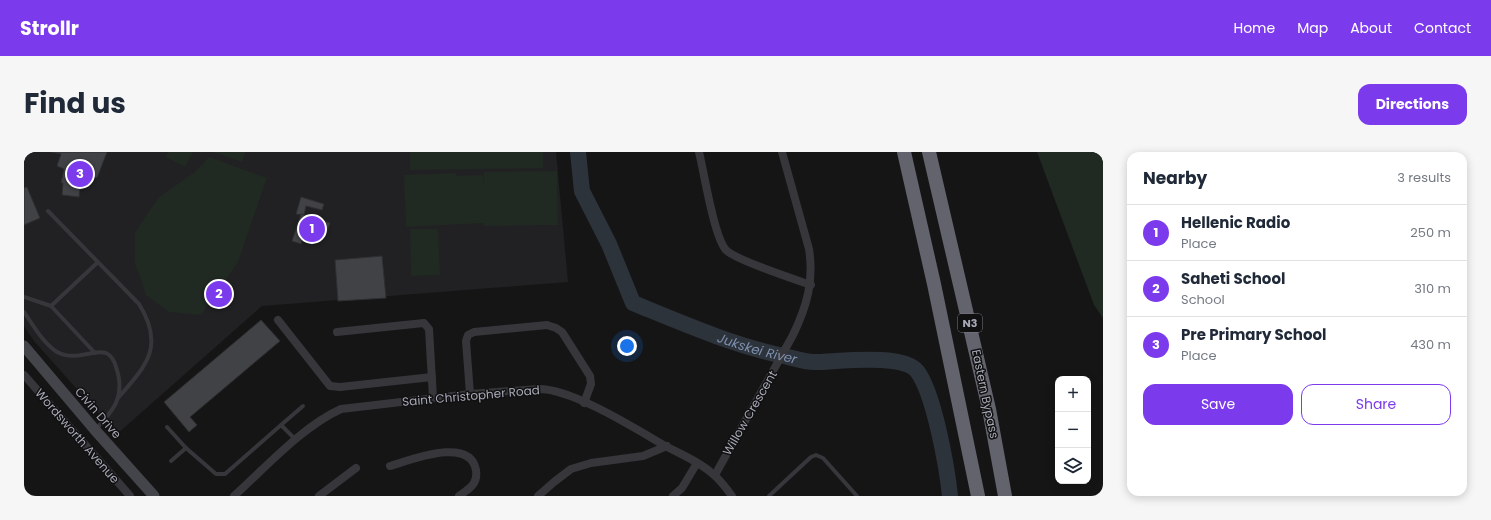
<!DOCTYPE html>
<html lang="en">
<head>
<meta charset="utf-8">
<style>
	:root { --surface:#fff; --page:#f6f6f7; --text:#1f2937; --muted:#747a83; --line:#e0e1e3; --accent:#7c3aed }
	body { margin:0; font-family:Poppins,sans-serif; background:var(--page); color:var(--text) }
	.controls { position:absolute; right:12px; bottom:12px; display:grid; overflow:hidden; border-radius:8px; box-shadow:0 2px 10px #0003 }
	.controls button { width:36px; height:36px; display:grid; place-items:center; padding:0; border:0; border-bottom:1px solid var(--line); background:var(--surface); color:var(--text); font:20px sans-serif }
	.you { position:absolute; left:603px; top:194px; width:14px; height:14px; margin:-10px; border:3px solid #fff; border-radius:50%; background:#1a73e8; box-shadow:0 0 0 6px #1a73e833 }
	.badge { display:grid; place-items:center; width:26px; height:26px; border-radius:50%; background:var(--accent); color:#fff; font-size:13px; font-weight:700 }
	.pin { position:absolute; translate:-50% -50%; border:2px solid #fff; box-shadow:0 1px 4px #0006 }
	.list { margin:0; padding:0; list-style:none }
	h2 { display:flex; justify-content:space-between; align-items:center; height:52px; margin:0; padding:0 16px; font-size:17px }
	h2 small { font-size:13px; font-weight:400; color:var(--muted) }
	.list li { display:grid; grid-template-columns:26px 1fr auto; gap:12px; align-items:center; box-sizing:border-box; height:56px; padding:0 16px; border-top:1px solid var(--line) }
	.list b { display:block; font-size:15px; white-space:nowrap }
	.list p { margin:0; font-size:13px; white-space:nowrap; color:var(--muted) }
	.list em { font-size:13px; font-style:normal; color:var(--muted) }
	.actions { display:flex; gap:8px; padding:12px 16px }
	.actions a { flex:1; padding:9px 0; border:1px solid var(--accent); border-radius:12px; text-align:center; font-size:14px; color:var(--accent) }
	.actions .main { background:var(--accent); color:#fff }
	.icon { flex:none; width:22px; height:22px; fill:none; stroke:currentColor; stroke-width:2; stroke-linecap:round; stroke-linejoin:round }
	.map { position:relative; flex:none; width:1079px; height:344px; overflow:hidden; border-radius:12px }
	header { display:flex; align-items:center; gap:24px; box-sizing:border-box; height:56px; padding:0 20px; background:var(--accent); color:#fff }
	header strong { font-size:19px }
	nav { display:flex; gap:22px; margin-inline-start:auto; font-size:14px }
	.intro { display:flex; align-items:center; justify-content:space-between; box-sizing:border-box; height:96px; padding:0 24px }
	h1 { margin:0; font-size:28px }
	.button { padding:10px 18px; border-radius:12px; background:var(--accent); color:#fff; font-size:14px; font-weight:700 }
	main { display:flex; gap:24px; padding:0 24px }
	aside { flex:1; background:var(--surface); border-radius:12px; box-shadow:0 2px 10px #0003 }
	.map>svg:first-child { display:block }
	.built { fill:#212123 }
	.green { fill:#212923 }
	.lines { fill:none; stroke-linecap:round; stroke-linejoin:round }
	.river { stroke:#2d333b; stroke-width:16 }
	.building { fill:#414246; stroke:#2f2f32 }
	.lane { stroke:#36363b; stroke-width:4 }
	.street { stroke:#36363b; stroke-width:8 }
	.secondary { stroke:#44444b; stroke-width:11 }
	.highway { stroke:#62636c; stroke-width:14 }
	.labels { text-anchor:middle; stroke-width:3; stroke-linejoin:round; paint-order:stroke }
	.shield { fill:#101011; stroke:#7a7b84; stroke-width:1 }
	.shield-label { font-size:11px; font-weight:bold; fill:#a7a9b6 }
	.street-label { font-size:12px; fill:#a7a9b6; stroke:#101011 }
	.water-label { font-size:13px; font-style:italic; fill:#7f90af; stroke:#101011 }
</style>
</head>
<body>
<header>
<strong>Strollr</strong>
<nav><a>Home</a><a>Map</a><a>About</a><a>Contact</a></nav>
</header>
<div class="intro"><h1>Find us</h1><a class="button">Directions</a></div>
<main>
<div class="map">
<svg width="1079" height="344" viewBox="0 0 1079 344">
	<rect width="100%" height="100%" fill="#151516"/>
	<polygon class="built" points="0,0 532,0 544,130 238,154 93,282 10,189 0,174"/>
	<g class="green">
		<polygon points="144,0 169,0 161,15 141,5"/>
		<polygon points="189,0 222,0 218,10"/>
		<polygon points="386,0 519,0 519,16 386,18"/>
		<polygon points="1013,0 1079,0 1079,166 1070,153"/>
		<polygon points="185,5 243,26 214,110 177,163 145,160 122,143 111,111 111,80 135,45 171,20"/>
		<polygon points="533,19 534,73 460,74 460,71 382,75 380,23 432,21 433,24 459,23 460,33 460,20"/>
		<polygon points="386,77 414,77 416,123 387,124"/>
	</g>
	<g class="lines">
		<path class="river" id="s1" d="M554 0 558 39 585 92 609 151C658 171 708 193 760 204 769 206 780 210 790 210 812 210 878 201 893 219 910 241 923 315 926 344"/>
	</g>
	<g class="building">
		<polygon points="27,0 83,0 73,26 66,23 63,30 57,26 55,45 38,43 39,31 37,31 40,17 33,14 37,2"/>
		<polygon points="3,35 16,66 0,73 0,36"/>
		<polygon points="277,45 300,52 298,58 282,54 280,63 272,62"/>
		<polygon points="277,62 306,71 301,85 298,83 296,88 280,83 277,92 268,89"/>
		<polygon points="358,104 362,146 314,149 311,108"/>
		<polygon points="237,168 256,189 166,265 173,273 165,280 140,250"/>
	</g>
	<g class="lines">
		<g class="lane">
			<path d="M24 59 115 152C141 194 123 213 94 246"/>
			<polyline points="0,145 27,154 71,201"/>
			<polyline points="27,154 74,110"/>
			<path d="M0 160C9 173 19 191 33 200 51 210 68 197 82 201 87 203 91 210 92 215 102 244 90 258 71 278"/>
			<polyline points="257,273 279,254"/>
			<polyline points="143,275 162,296 192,322 201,322 257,273 272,288"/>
			<polyline points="147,309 162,296"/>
			<polyline points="745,344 787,305 792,303 799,306 833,344"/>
		</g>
		<g class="street">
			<path d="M675 0C680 20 690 85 702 98 711 108 770 127 787 133"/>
			<polyline points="254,168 306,234 316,235 408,225"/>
			<polyline points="313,180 400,171 405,177 409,246"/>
			<polyline points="0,223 106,344"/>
			<polyline points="446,242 442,189 444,183 450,180 523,173 532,176 538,180 566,224 567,232 560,251"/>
			<path d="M366 314C387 308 446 284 452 318 454 332 446 336 435 344"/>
			<path d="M691 323 769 183C783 154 790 129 785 97L758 0"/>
			<path d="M210 344C242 315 279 274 317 257L446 242 515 237C549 237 612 277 643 295 659 303 677 311 690 323 697 329 703 337 708 344"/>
			<polyline points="295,344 332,316"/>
			<polyline points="514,344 530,330 547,317 567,311 619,304 643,294"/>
			<polyline points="649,344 658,336 673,311"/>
		</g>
		<polyline class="secondary" points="0,194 71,278 130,344"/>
		<g class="highway">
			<polyline points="880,0 910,132 954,344"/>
			<polyline points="905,0 965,257 981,344"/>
		</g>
	</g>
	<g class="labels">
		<rect class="shield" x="934" y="162" width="24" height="18" rx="3"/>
		<g class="shield-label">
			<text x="946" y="175">N3</text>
		</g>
		<g class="street-label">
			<text transform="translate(961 242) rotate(78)" y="4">Eastern Bypass</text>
			<text transform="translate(447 244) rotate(-5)" y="4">Saint Christopher Road</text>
			<text transform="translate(74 261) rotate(49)" y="4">Civin Drive</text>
			<text transform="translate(726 261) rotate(-60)" y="4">Willow Crescent</text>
			<text transform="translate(53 284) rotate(49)" y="4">Wordsworth Avenue</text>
		</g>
		<g class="water-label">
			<text dy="5" stroke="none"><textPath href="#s1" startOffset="295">Jukskei River</textPath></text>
		</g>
	</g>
</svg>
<div class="controls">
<button>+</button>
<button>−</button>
<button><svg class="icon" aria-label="layers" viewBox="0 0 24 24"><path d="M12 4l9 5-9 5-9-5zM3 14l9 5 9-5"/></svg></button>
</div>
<div class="you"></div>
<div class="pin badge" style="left:288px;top:77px">1</div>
<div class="pin badge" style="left:195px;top:142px">2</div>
<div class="pin badge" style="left:56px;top:22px">3</div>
</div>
<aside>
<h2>Nearby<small>3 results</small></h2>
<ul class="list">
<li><span class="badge">1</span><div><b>Hellenic Radio</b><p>Place</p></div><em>250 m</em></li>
<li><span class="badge">2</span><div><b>Saheti School</b><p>School</p></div><em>310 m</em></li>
<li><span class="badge">3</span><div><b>Pre Primary School</b><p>Place</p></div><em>430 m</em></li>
</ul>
<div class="actions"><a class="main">Save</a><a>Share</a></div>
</aside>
</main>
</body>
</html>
